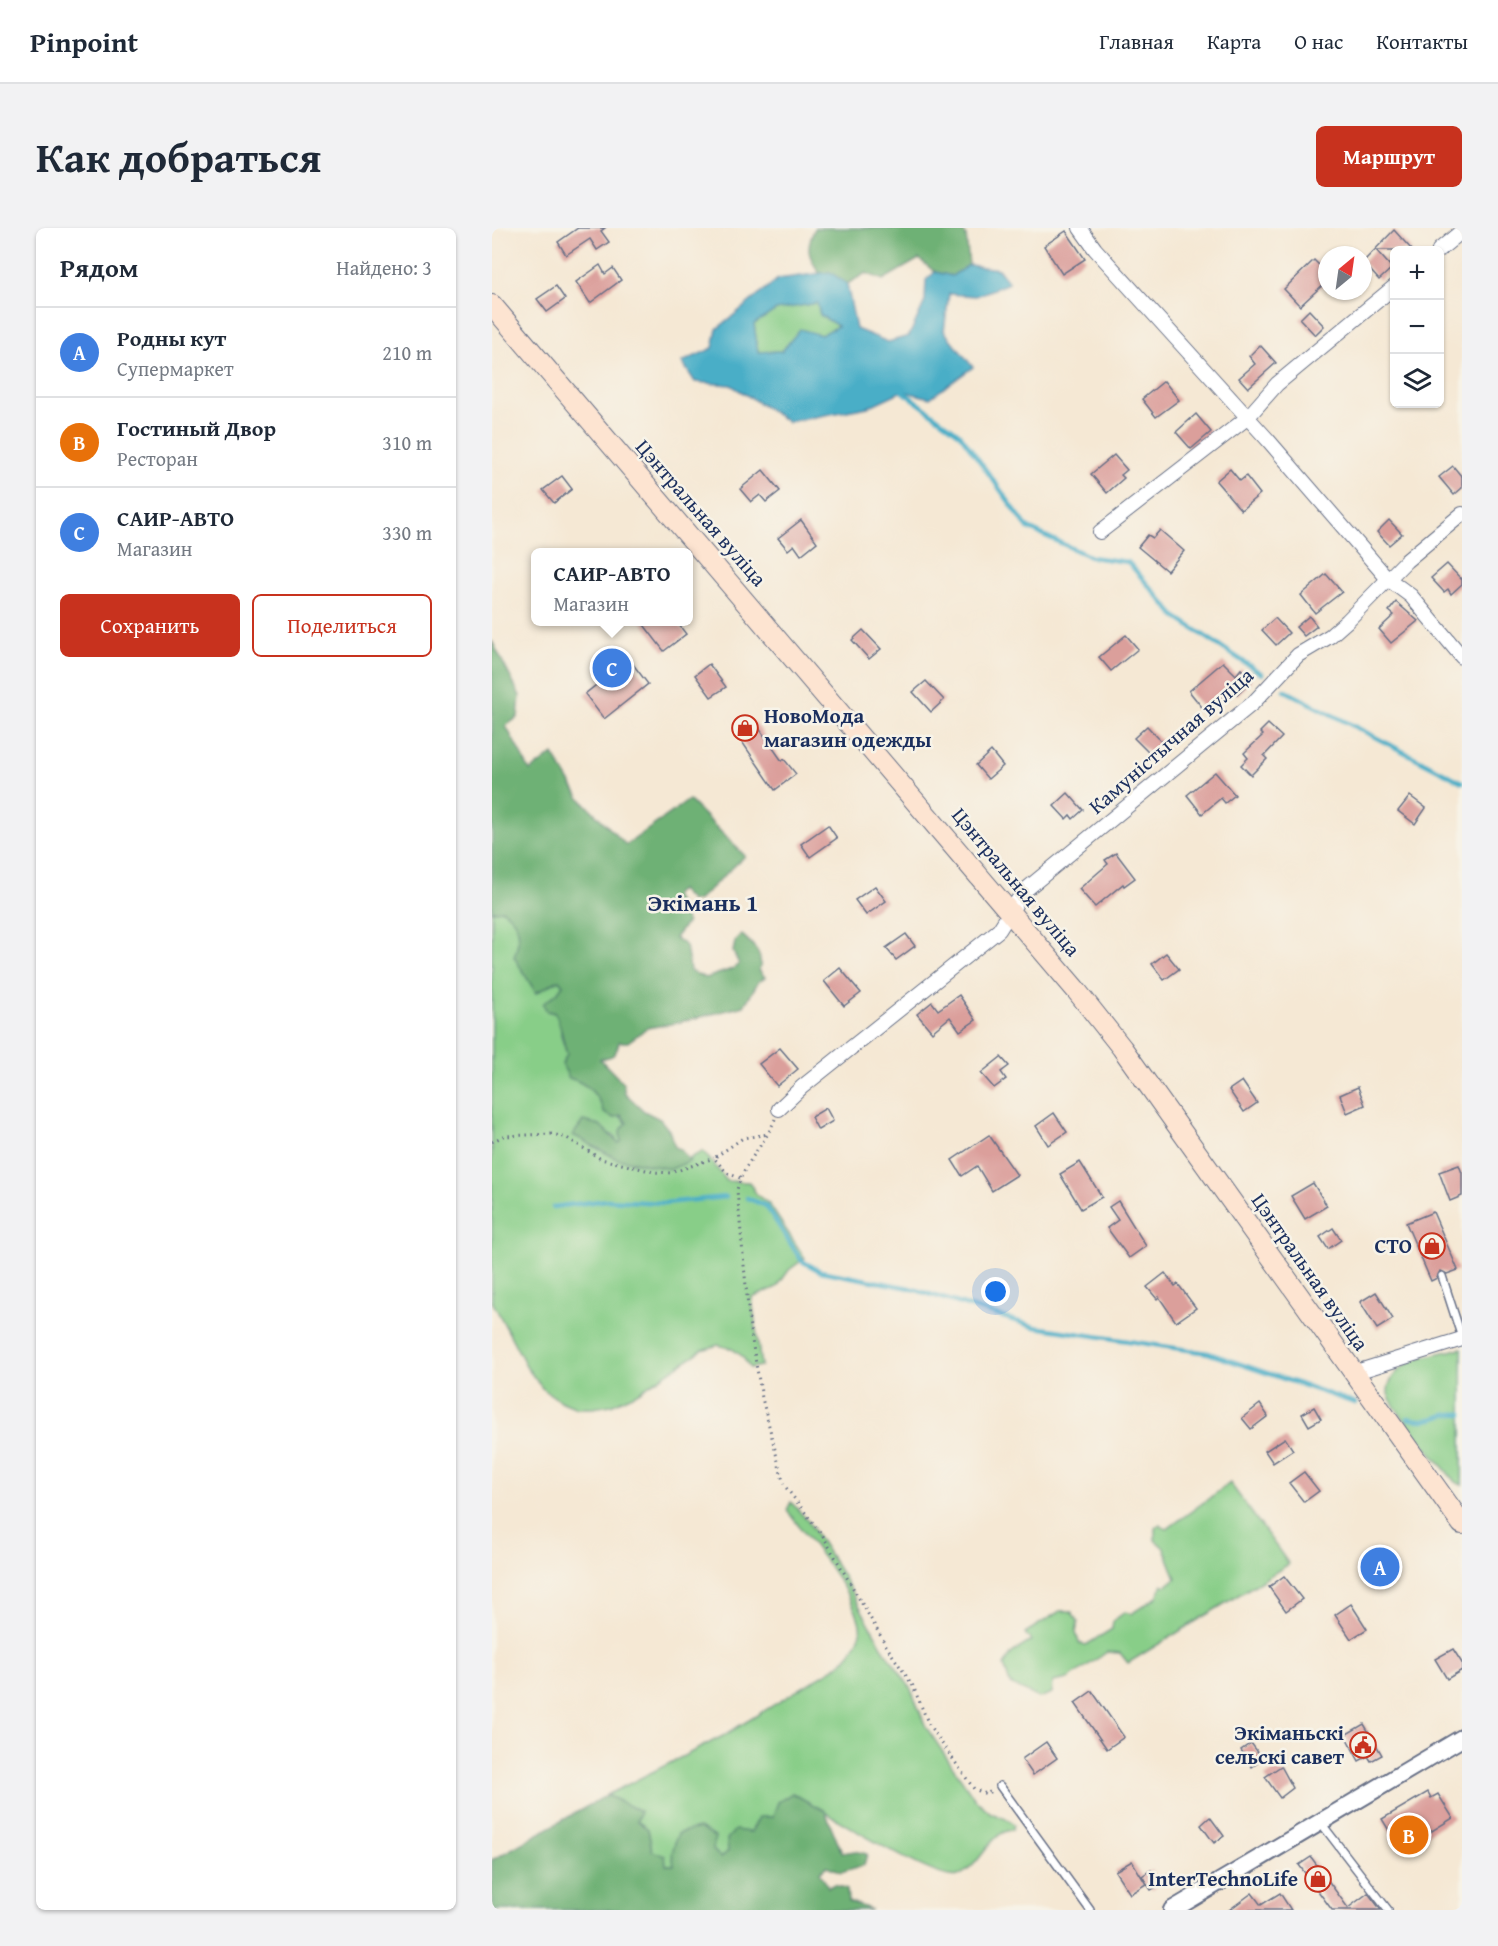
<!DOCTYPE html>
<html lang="ru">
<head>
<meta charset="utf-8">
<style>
	:root { --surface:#fff; --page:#f2f2f3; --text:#1f2937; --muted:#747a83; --line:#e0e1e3; --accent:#c8321e }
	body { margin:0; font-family:"Gentium Book Plus",serif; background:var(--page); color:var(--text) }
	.controls { position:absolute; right:18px; top:18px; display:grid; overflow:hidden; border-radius:9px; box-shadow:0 2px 4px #0004 }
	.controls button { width:54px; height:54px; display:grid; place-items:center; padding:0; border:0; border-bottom:2px solid var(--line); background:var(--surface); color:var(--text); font:30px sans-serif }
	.compass { position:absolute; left:826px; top:18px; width:54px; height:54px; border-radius:50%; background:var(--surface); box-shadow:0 2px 4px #0004; rotate:29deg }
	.you { position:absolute; left:504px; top:1064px; width:21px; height:21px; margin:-15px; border:4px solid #fff; border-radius:50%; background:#1a73e8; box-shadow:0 0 0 9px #1a73e833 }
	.badge { display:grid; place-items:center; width:39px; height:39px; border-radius:50%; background:var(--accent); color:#fff; font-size:20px; font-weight:700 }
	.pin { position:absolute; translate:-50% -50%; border:3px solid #fff; box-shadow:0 2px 6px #0006 }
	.popup { position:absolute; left:39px; top:320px; width:162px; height:78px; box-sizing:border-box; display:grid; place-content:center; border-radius:9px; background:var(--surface); filter:drop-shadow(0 2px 4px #0005); font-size:20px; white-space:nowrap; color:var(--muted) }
	.popup b { font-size:22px; color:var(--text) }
	.popup::after { content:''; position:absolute; left:50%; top:100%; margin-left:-12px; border:12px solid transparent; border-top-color:var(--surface) }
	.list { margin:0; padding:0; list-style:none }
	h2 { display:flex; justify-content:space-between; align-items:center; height:78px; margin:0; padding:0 24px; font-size:26px }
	h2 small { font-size:20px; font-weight:400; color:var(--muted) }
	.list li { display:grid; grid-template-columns:39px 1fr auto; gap:18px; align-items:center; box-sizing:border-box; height:90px; padding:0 24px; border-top:2px solid var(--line) }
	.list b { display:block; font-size:22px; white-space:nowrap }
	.list p { margin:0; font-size:20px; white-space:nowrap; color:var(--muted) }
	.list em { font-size:20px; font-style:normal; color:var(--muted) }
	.actions { display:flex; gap:12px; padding:18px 24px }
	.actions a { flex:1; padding:14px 0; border:2px solid var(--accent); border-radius:9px; text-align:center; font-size:21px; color:var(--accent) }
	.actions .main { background:var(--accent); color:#fff }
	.icon { flex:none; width:33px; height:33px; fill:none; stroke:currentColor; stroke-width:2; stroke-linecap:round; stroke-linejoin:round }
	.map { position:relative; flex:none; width:970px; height:1682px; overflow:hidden; border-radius:9px }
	header { display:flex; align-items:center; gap:36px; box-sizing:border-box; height:84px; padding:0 30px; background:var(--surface); border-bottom:2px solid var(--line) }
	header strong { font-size:28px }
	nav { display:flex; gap:33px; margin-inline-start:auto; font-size:21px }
	.intro { display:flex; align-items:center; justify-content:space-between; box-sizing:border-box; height:144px; padding:0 36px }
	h1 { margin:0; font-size:42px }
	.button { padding:15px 27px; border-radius:9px; background:var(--accent); color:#fff; font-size:21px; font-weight:700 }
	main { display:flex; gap:36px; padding:0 36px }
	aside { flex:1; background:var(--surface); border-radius:9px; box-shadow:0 2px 4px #0004 }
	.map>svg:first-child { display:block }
	.green { fill:#88ce88; stroke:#527e73; stroke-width:1.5 }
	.forest { fill:#6eb174; stroke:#447069; stroke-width:1.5 }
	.water { fill:#48aec7; stroke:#326e92; stroke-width:1.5; fill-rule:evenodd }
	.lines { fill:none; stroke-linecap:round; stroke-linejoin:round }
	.stream { stroke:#48aec7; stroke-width:4.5 }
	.building { fill:#db9f9b }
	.service-casing { stroke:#677087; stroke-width:10 }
	.minor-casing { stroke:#677087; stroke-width:16 }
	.tertiary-casing { stroke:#677087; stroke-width:20 }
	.secondary-casing { stroke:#677087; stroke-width:22 }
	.path { stroke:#677087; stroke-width:3; stroke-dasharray:1.5 4.5; stroke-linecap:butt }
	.service { stroke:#fff; stroke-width:7 }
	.minor { stroke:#fff; stroke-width:14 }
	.tertiary { stroke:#fff; stroke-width:16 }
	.secondary { stroke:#fde4d1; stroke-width:20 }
	.labels { text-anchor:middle; stroke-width:5; stroke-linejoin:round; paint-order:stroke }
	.street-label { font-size:21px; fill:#1b2f5e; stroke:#f7f3e8 }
	.poi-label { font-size:21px; font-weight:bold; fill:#1b2f5e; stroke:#f7f3e8; text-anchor:end }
	.quarter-label { font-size:24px; font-weight:bold; fill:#1b2f5e; stroke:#f7f3e8 }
</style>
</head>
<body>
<header>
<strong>Pinpoint</strong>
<nav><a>Главная</a><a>Карта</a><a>О нас</a><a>Контакты</a></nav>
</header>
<div class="intro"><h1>Как добраться</h1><a class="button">Маршрут</a></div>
<main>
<aside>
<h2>Рядом<small>Найдено: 3</small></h2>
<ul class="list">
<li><span class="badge" style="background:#3f7fe0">A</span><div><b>Родны кут</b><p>Супермаркет</p></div><em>210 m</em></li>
<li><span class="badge" style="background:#e8710a">B</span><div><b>Гостиный Двор</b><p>Ресторан</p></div><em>310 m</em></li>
<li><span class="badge" style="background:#3f7fe0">C</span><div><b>САИР-АВТО</b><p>Магазин</p></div><em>330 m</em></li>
</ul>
<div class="actions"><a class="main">Сохранить</a><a>Поделиться</a></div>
</aside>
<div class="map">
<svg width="970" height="1682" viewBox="0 0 970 1682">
	<rect width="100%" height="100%" fill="#f7f3e8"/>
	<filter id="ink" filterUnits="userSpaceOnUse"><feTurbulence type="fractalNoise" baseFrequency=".0167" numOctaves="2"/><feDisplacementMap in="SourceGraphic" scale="12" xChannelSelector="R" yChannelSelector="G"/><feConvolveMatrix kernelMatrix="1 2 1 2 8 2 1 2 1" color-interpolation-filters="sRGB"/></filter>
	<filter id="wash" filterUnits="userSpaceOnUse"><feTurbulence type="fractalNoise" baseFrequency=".008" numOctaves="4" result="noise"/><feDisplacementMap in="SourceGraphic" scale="24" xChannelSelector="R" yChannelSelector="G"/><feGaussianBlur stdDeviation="1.35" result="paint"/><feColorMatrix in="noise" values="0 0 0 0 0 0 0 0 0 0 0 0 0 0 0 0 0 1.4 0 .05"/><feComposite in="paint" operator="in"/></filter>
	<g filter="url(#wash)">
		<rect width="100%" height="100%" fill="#f5e8d4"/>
		<g class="green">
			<polygon points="325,75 347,98 329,107 308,102 290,123 266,124 262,96 283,82"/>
			<polygon points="11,682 23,691 44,765 67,752 71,757 55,783 63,785 69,796 69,808 75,826 77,850 90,854 135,895 129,914 125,915 122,908 91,893 82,907 125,931 179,941 211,923 235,953 257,954 265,967 277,976 313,1030 297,1042 285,1059 260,1070 269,1138 258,1140 250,1128 240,1121 226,1117 210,1122 145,1165 119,1177 101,1180 85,1180 68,1173 50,1160 36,1141 0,1073 0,683"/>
			<path d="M970 1120V1257L963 1254C952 1239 897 1178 896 1165 895 1149 912 1136 925 1131 939 1126 955 1124 970 1120Z"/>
			<polygon points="738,1255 797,1336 636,1435 628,1425 615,1424 576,1451 561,1454 560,1465 547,1470 518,1456 512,1437 520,1425 539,1413 533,1405 568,1383 579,1383 586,1393 584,1405 587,1415 594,1417 620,1401 621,1393 633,1384 639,1386 665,1369 670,1357 674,1358 684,1350 672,1320 663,1312 663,1300 668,1296 675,1301"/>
			<path d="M299 1274 316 1293 349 1345 391 1420 418 1459 434 1499 482 1570 499 1585 519 1593 522 1597 520 1602C497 1604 490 1638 466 1648 444 1656 327 1579 300 1565L281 1590 259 1604 229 1630 221 1622 183 1637H174L160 1623 156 1601 145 1593 148 1583 115 1567 231 1508 347 1437C356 1428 365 1419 368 1406 374 1378 313 1308 295 1282Z"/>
		</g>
		<g class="forest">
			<path d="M323 0H468L474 7 477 37 460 48 443 44 427 31 391 52 374 45 355 56 338 45 328 46C316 28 313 21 323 0Z"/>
			<path d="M0 413 28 468 26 489 14 498 38 543 61 526 87 569 134 617 197 572 253 628 205 673H199L188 662 182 667 195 694 183 710 194 718 198 743 214 750 240 741 247 736 241 724 243 713 249 706C260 716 273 726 267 742L273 749 266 754 252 778 184 795 155 800 136 814H127C124 828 121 829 108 831L131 855 133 865 152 883 168 891 177 902 183 919 188 921 198 933 179 941 125 931 81 907 91 893 108 897 126 915 129 914 128 903 135 895 129 887 122 890 112 885C107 867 94 855 77 850L70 836 75 826C70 812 70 798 63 785L55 783 51 776 65 765 71 757 67 752 44 765 22 729C29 708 30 696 11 682L0 683Z"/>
			<polygon points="300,1565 333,1583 350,1625 363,1623 375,1626 372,1637 349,1644 335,1638 328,1644 336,1659 343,1656 355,1661 356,1673 380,1682 0,1682 0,1632 115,1567 148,1583 145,1593 156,1601 160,1623 173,1628 174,1637 182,1637 180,1625 186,1605 207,1600 223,1609 221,1622 229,1630 236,1623 235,1611 243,1602 259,1604 267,1589 281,1589 286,1574"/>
		</g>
		<path class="water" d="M477 37 506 41 517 55 484 68 457 66 452 103 481 139 438 170 410 163 376 179 296 194 239 157 203 154 190 134 221 120 225 101 286 51 338 44 355 56 364 101 396 114 417 108 433 73 434 52 443 44 460 48ZM325 75 328 87 346 98 329 107 308 101 290 123 266 124 262 96 284 82Z"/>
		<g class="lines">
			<g class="stream">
				<polyline points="410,163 468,206 536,300 599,329 636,334 684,389 770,446"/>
				<polyline points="792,462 970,554"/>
				<polyline points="255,970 274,978 310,1033 328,1043 418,1060 543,1099 716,1125 863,1175"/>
				<polyline points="61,979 115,972 172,975 234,969"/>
				<path d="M916 1190C943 1197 947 1183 970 1186"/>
			</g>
		</g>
		<g id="blocks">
			<g class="building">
				<polygon points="86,0 113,0 109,3 117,14 105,22 98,11 74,27 66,14"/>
				<polygon points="902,2 920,22 884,22 900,40 887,52 871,34"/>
				<polygon points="574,3 593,31 570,46 552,18"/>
				<polygon points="822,32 835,45 835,53 808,78 792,61"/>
				<polygon points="108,37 113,46 121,40 129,52 98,75 84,54"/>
				<polygon points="64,58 73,71 55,84 45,71"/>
				<polygon points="817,82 832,98 823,107 808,91"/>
				<polygon points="768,117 784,135 756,160 747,150 763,136 757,128"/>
				<polygon points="672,153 687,172 664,189 650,171"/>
				<polygon points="704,186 719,204 699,221 684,204"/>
				<polygon points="622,227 635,242 629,247 632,250 615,265 599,246"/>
				<polygon points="961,238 970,249 970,260 962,267 947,249"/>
				<polygon points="738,241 748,253 754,248 768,266 749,282 724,253"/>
				<polygon points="271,242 288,263 274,274 268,267 259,274 248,261"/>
				<polygon points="70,248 80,261 62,275 51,262"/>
				<polygon points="309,292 325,314 309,327 302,317 296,322 286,310"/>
				<polygon points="897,292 910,306 897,317 885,304"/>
				<polygon points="668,302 692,323 675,343 646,319 656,307 661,310"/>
				<polygon points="955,336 970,352 970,356 959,366 956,361 952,364 939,350"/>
				<polygon points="834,346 850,364 823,385 809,367"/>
				<polygon points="904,374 926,393 899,415 887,401 902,387 897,383"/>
				<polygon points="817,388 825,398 812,408 804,399"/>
				<polygon points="783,390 797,405 784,417 770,402"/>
				<polygon points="149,393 184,393 194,406 172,423"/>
				<polygon points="371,402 389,421 377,431 360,412"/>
				<polygon points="634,407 646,421 619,443 607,429"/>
				<polygon points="137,431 156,456 112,491 93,466"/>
				<polygon points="731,434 744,447 749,441 760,453 745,467 740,462 713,483 697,463"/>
				<polygon points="217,436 234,459 219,469 203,447"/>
				<polygon points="434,453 452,472 439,484 421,464"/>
				<polygon points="262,493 290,533 292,531 304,546 283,562 244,505"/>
				<polygon points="776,496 790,509 772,528 775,531 759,547 749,537 756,530 752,525 771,507 768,504"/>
				<polygon points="655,498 670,514 658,526 642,510"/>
				<polygon points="499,523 511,538 496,551 484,537"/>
				<polygon points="723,544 743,567 733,575 729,570 710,586 695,567"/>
				<polygon points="576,565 591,582 581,591 578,587 574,591 562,578"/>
				<polygon points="918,568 934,580 923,596 906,583"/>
				<polygon points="336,597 345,610 318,629 309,616"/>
				<polygon points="624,625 643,650 632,658 631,656 603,679 587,661 616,636 613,632"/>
				<polygon points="383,658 394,673 374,687 363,672"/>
				<polygon points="414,706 423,718 404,732 394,720"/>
				<polygon points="674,725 687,741 672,752 660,736"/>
				<polygon points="348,740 369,765 352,778 332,753"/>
				<polygon points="467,767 484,792 468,803 458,789 440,804 425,786 440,774 446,782"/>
				<polygon points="288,820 306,841 285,858 267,836"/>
				<polygon points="509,829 517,838 509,844 514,851 502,860 489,845"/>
				<polygon points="750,853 765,875 752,884 737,862"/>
				<polygon points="866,859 873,877 855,885 848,867"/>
				<polygon points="334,880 341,893 326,902 319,889"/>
				<polygon points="562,885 575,904 556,917 544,898"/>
				<polygon points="497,907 525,947 500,963 485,938 470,948 460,932"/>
				<polygon points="588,934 610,969 589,981 568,946"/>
				<polygon points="967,937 970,945 970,968 958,973 947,944"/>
				<polygon points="821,955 835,978 813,991 799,968"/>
				<polygon points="626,973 654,1018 637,1030 615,1000 626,992 617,979"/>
				<polygon points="941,984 966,1042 955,1046 948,1043 945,1050 939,1053 914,995"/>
				<polygon points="841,1000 849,1012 836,1021 828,1009"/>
				<polygon points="673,1045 683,1058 686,1056 704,1080 684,1094 667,1069 665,1071 655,1059"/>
				<polygon points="884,1064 901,1091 885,1101 868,1074"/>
				<polygon points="768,1176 776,1188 759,1201 750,1190"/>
				<polygon points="822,1179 829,1191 817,1198 810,1186"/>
				<polygon points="793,1210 801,1222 781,1235 773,1223"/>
				<polygon points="812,1244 827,1263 812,1274 797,1255"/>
				<polygon points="888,1324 904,1343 889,1355 873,1336"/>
				<polygon points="792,1348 810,1371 794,1383 777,1359"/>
				<polygon points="859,1376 875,1401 859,1411 843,1387"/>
				<polygon points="961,1421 970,1435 970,1442 955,1451 943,1431"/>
				<polygon points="600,1463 632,1509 615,1521 583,1475"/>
				<polygon points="872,1496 890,1527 879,1533 876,1528 867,1533 853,1507"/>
				<polygon points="554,1514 565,1530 541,1547 530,1531"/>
				<polygon points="759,1515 771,1531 760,1539 749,1522"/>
				<polygon points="789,1538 801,1560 788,1570 773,1549"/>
				<polygon points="936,1564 939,1570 946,1566 961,1590 909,1622 890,1591"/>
				<polygon points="718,1589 732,1608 722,1615 709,1597"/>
				<polygon points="819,1629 856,1680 876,1665 889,1682 840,1682 807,1637"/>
				<polygon points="640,1633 654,1656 638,1666 623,1643"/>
				<polygon points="659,1642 669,1656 659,1662 650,1648"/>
				<polygon points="760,1665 769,1677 788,1665 799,1682 737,1682"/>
			</g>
		</g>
	</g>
	<g filter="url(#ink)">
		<use href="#blocks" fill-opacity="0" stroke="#677087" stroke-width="1.5"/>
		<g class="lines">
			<g class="service-casing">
				<g id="service">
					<polyline points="950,1048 970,1110"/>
					<polyline points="508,1558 598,1682"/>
					<polyline points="829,1595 896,1682"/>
				</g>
			</g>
			<g class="minor-casing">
				<g id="minor">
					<polyline points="588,0 603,21 776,212 896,351 919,368 970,429"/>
					<polyline points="947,22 970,3"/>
					<polyline points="608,304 755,190 785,156 902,59"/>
					<polyline points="287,881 310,859 507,702 531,664 761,475 806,427 838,408 855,393 914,333 970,286"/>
					<polyline points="861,1145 970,1111"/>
				</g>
			</g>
			<g class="tertiary-casing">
				<polyline id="tertiary" points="680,1682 970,1510"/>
			</g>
			<g class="secondary-casing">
				<polyline id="secondary" points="0,77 584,762 630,820 970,1296"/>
			</g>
			<g class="path">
				<path d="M283 891C273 917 251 935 245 962L258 1101 270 1170 292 1257 331 1308 395 1419 421 1458 437 1497 482 1561 494 1566 501 1562"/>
				<polyline points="0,914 11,908 61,906 75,910 109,931 162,944 179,945 222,930"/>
				<polyline points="248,950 235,945 222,930 251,910 277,906"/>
			</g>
			<use href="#service" class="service"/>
			<use href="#minor" class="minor"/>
			<use href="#tertiary" class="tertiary"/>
			<use href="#secondary" class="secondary"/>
		</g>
	</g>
	<defs>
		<g id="shop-ring" transform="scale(1.35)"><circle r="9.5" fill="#f7f3e8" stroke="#c8321e" stroke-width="1.5"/><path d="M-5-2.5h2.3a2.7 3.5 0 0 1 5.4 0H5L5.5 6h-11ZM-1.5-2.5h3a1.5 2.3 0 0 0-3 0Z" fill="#c8321e"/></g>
		<g id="civic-ring" transform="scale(1.35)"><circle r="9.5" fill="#f7f3e8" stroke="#c8321e" stroke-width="1.5"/><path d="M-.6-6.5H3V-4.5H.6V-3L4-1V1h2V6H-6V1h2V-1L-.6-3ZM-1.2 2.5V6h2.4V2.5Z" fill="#c8321e"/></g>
	</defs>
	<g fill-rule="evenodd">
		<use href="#shop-ring" x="253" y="500"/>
		<use href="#shop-ring" x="940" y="1018"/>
		<use href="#civic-ring" x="871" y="1517"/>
		<use href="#shop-ring" x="826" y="1651"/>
	</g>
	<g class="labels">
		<g class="street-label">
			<text transform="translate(209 285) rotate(49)" y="7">Цэнтральная вуліца</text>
			<text transform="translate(679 513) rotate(-41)" y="7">Камуністычная вуліца</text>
			<text transform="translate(524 654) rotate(50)" y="7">Цэнтральная вуліца</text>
			<text transform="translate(818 1044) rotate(55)" y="7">Цэнтральная вуліца</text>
		</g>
		<g class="poi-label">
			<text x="272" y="495" text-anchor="start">НовоМода<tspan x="272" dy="24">магазин одежды</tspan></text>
			<text x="920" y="1025">СТО</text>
			<text x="852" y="1512">Экіманьскі<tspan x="852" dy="24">сельскі савет</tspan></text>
			<text x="806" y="1658">InterTechnoLife</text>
		</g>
		<g class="quarter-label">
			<text x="211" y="683">Экімань 1</text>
		</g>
	</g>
</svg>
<div class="controls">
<button>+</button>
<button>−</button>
<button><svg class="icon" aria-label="layers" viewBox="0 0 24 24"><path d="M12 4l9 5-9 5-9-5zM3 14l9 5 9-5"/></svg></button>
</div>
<svg class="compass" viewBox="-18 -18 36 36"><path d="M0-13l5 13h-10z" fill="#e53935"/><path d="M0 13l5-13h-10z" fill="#747a83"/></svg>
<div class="you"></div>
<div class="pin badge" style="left:888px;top:1339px;background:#3f7fe0">A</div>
<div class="pin badge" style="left:917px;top:1607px;background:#e8710a">B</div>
<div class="pin badge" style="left:120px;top:440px;background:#3f7fe0">C</div>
<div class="popup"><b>САИР-АВТО</b>Магазин</div>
</div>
</main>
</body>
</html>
